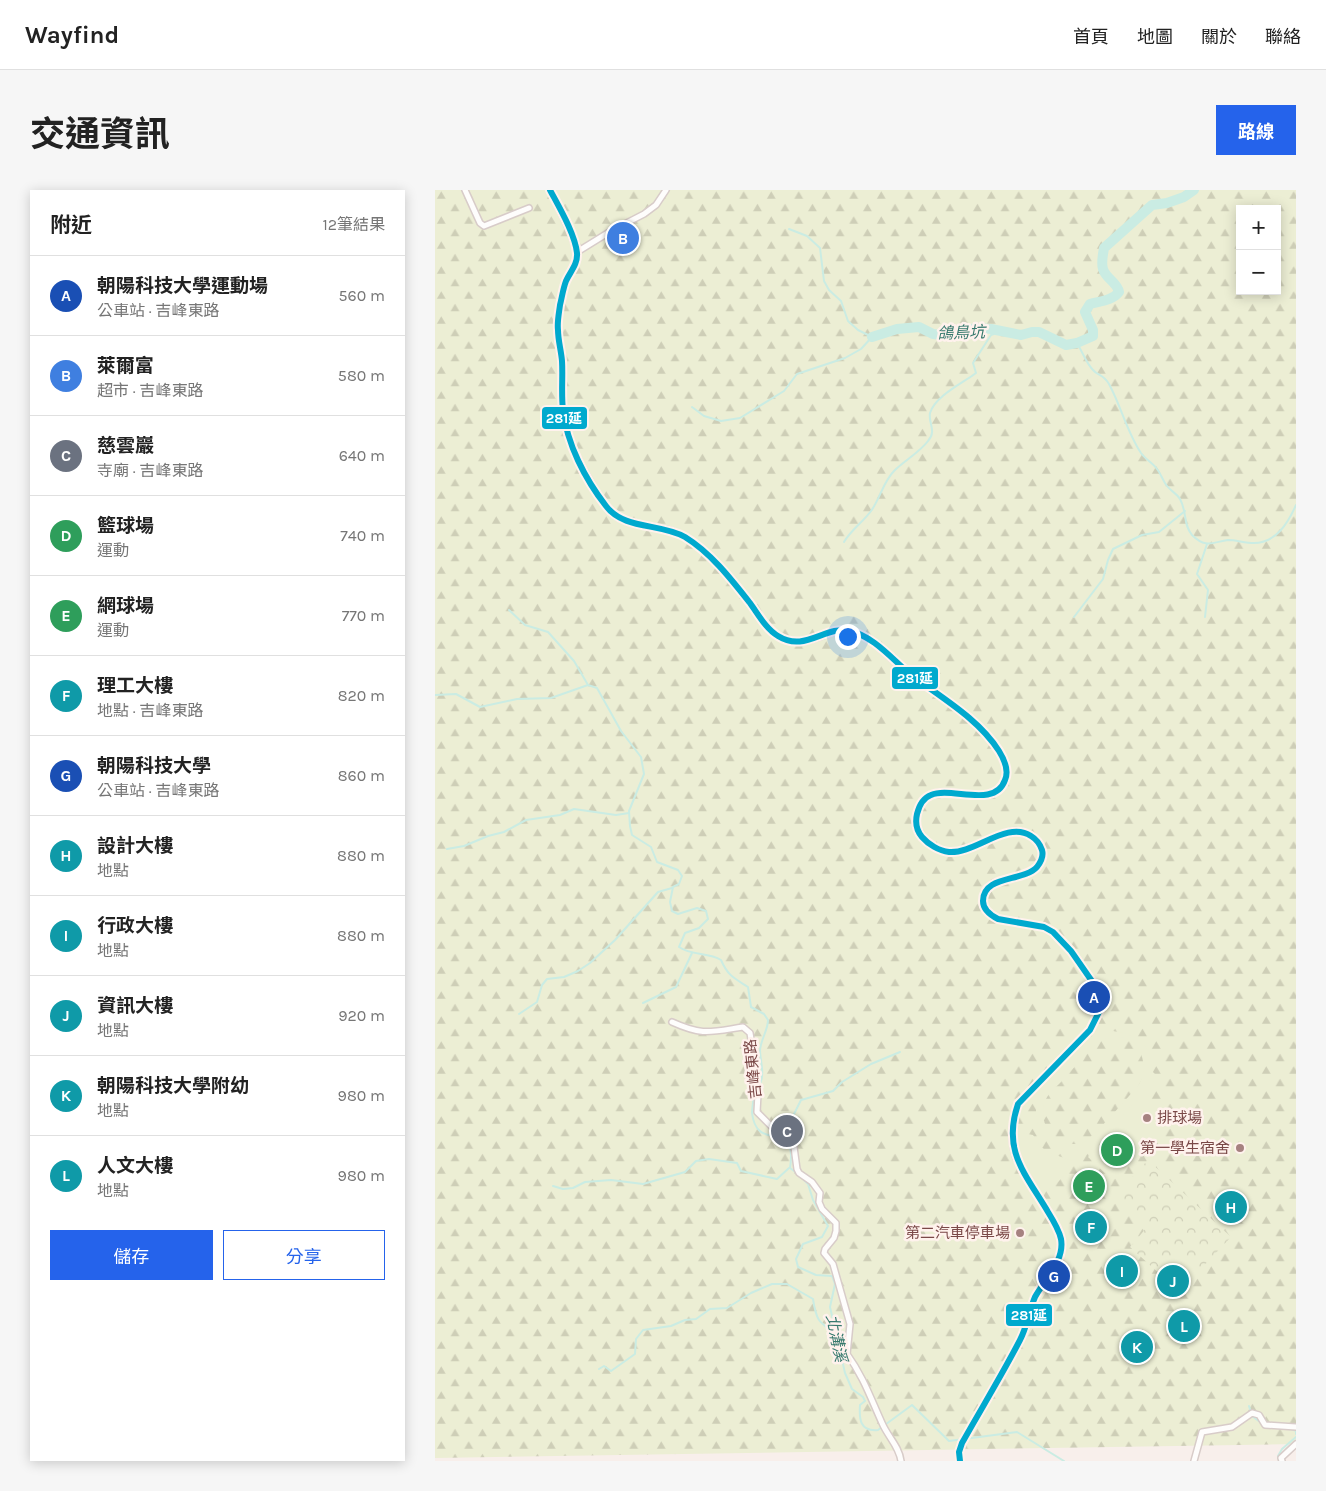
<!DOCTYPE html>
<html lang="zh-TW">
<head>
<meta charset="utf-8">
<style>
	:root { --surface:#fff; --page:#f6f6f6; --text:#222; --muted:#767676; --line:#e0e0e0; --accent:#2563eb }
	body { margin:0; font-family:Karla,"Noto Sans TC",sans-serif; background:var(--page); color:var(--text) }
	.controls { position:absolute; right:15px; top:15px; display:grid; overflow:hidden; border-radius:0px; box-shadow:0 2px 12px #0003 }
	.controls button { width:45px; height:45px; display:grid; place-items:center; padding:0; border:0; border-bottom:1px solid var(--line); background:var(--surface); color:var(--text); font:25px sans-serif }
	.you { position:absolute; left:412px; top:446px; width:18px; height:18px; margin:-12px; border:4px solid #fff; border-radius:50%; background:#1a73e8; box-shadow:0 0 0 8px #1a73e833 }
	.badge { display:grid; place-items:center; width:32px; height:32px; border-radius:50%; background:var(--accent); color:#fff; font-size:16px; font-weight:700 }
	.pin { position:absolute; translate:-50% -50%; border:2px solid #fff; box-shadow:0 1px 5px #0006 }
	.list { margin:0; padding:0; list-style:none }
	h2 { display:flex; justify-content:space-between; align-items:center; height:65px; margin:0; padding:0 20px; font-size:21px }
	h2 small { font-size:16px; font-weight:400; color:var(--muted) }
	.list li { display:grid; grid-template-columns:32px 1fr auto; gap:15px; align-items:center; box-sizing:border-box; height:80px; padding:0 20px; border-top:1px solid var(--line) }
	.list b { display:block; font-size:19px; white-space:nowrap }
	.list p { margin:0; font-size:16px; white-space:nowrap; color:var(--muted) }
	.list em { font-size:16px; font-style:normal; color:var(--muted) }
	.actions { display:flex; gap:10px; padding:15px 20px }
	.actions a { flex:1; padding:11px 0; border:1px solid var(--accent); border-radius:0px; text-align:center; font-size:18px; color:var(--accent) }
	.actions .main { background:var(--accent); color:#fff }
	.map { position:relative; flex:none; width:861px; height:1271px; overflow:hidden; border-radius:0px }
	header { display:flex; align-items:center; gap:30px; box-sizing:border-box; height:70px; padding:0 25px; background:var(--surface); border-bottom:1px solid var(--line) }
	header strong { font-size:24px }
	nav { display:flex; gap:28px; margin-inline-start:auto; font-size:18px }
	.intro { display:flex; align-items:center; justify-content:space-between; box-sizing:border-box; height:120px; padding:0 30px }
	h1 { margin:0; font-size:35px }
	.button { padding:12px 22px; border-radius:0px; background:var(--accent); color:#fff; font-size:18px; font-weight:700 }
	main { display:flex; gap:30px; padding:0 30px }
	aside { flex:1; background:var(--surface); border-radius:0px; box-shadow:0 2px 12px #0003 }
	.map>svg:first-child { display:block }
	.forest { fill:url(#forest-firs); fill-rule:evenodd }
	.park { fill:url(#park-crowns) }
	.garden { fill:#eceed4; fill-rule:evenodd }
	.lines { fill:none; stroke-linecap:round; stroke-linejoin:round }
	.stream { stroke:#caece3; stroke-width:2 }
	.river { stroke:#caece3; stroke-width:10 }
	.minor-casing { stroke:#d8ccc9; stroke-width:8 }
	.minor { stroke:#fefdfc; stroke-width:5 }
	.bus-1-casing { stroke:#fff2ed; stroke-width:10 }
	.bus-1 { stroke:#00a9ce; stroke-width:6 }
	.poi-dot { fill:#a68280; stroke:#fff2ed; stroke-width:2 }
	.labels { text-anchor:middle; stroke-width:5; stroke-linejoin:round; paint-order:stroke }
	.street-label { font-size:15px; fill:#7a4847; stroke:#fff2ed }
	.poi-label { font-size:15px; fill:#7a4847; stroke:#fff2ed; text-anchor:end }
	.water-label { font-size:16px; font-style:italic; fill:#36796d; stroke:#fff2ed }
	.line-badge { stroke:#fff2ed; stroke-width:2 }
	.badge-label { font-size:14px; text-anchor:middle; font-weight:bold; fill:#fff }
</style>
</head>
<body>
<header>
<strong>Wayfind</strong>
<nav><a>首頁</a><a>地圖</a><a>關於</a><a>聯絡</a></nav>
</header>
<div class="intro"><h1>交通資訊</h1><a class="button">路線</a></div>
<main>
<aside>
<h2>附近<small>12筆結果</small></h2>
<ul class="list">
<li><span class="badge" style="background:#1a4fb4">A</span><div><b>朝陽科技大學運動場</b><p>公車站 · 吉峰東路</p></div><em>560 m</em></li>
<li><span class="badge" style="background:#3f7fe0">B</span><div><b>萊爾富</b><p>超市 · 吉峰東路</p></div><em>580 m</em></li>
<li><span class="badge" style="background:#6b7280">C</span><div><b>慈雲巖</b><p>寺廟 · 吉峰東路</p></div><em>640 m</em></li>
<li><span class="badge" style="background:#2e9e5b">D</span><div><b>籃球場</b><p>運動</p></div><em>740 m</em></li>
<li><span class="badge" style="background:#2e9e5b">E</span><div><b>網球場</b><p>運動</p></div><em>770 m</em></li>
<li><span class="badge" style="background:#0f9aa8">F</span><div><b>理工大樓</b><p>地點 · 吉峰東路</p></div><em>820 m</em></li>
<li><span class="badge" style="background:#1a4fb4">G</span><div><b>朝陽科技大學</b><p>公車站 · 吉峰東路</p></div><em>860 m</em></li>
<li><span class="badge" style="background:#0f9aa8">H</span><div><b>設計大樓</b><p>地點</p></div><em>880 m</em></li>
<li><span class="badge" style="background:#0f9aa8">I</span><div><b>行政大樓</b><p>地點</p></div><em>880 m</em></li>
<li><span class="badge" style="background:#0f9aa8">J</span><div><b>資訊大樓</b><p>地點</p></div><em>920 m</em></li>
<li><span class="badge" style="background:#0f9aa8">K</span><div><b>朝陽科技大學附幼</b><p>地點</p></div><em>980 m</em></li>
<li><span class="badge" style="background:#0f9aa8">L</span><div><b>人文大樓</b><p>地點</p></div><em>980 m</em></li>
</ul>
<div class="actions"><a class="main">儲存</a><a>分享</a></div>
</aside>
<div class="map">
<svg width="861" height="1271" viewBox="0 0 861 1271">
	<defs>
		<pattern id="forest-firs" width="22" height="20" patternUnits="userSpaceOnUse" patternTransform="scale(1.25)"><rect width="22" height="20" fill="#eceed4"/><path d="M5 1l3.5 6h-7zM16 11l3.5 6h-7z" fill="#ceceb7"/></pattern>
		<pattern id="park-crowns" width="20" height="18" patternUnits="userSpaceOnUse" patternTransform="scale(1.25)"><rect width="20" height="18" fill="#eceed4"/><path d="M2 6a3 3 0 1 1 6 0M12 15a3 3 0 1 1 6 0" fill="none" stroke="#ceceb7"/></pattern>
	</defs>
	<rect width="100%" height="100%" fill="#f8efeb"/>
	<path class="forest" d="M0 0H861V1254L0 1268ZM805 19H842V101H805Z"/>
	<polygon class="park" points="713,970 796,1047 762,1083 743,1070 726,1085 695,1057 712,1037 687,1014 689,996"/>
	<g class="garden">
		<path d="M678 841C700 844 720 856 717 881L723 887 650 966C640 956 636 963 625 958 604 950 595 925 605 906L601 901 625 876 629 879 657 849 658 850 665 845ZM687 847 702 854C706 863 710 872 708 883 707 887 706 891 704 894 697 903 657 949 649 952 622 962 600 934 611 909 614 903 621 897 626 892 638 879 650 865 662 852L670 849Z"/>
		<polygon points="711,904 735,927 677,990 653,967"/>
		<path d="M588 943 598 945 606 957 615 963 638 971 641 973 621 994 611 1001C597 987 584 971 580 952L584 945Z"/>
	</g>
	<g class="lines">
		<g class="stream">
			<path d="M642 153C647 161 651 173 658 180 663 186 668 184 674 194 686 216 692 242 706 263 711 270 718 273 722 279 726 284 728 291 732 296 736 301 742 304 745 309 752 321 748 335 757 345 771 359 778 352 793 350 801 350 810 353 819 353 841 353 853 333 861 315"/>
			<polyline points="257,217 269,226 286,231 305,228 349,201 362,184 410,168 426,159 437,147 423,140 413,131 406,111 394,100 389,91 385,58 372,46 354,39"/>
			<path d="M409 352C416 340 428 332 436 321 445 309 448 292 459 281 469 271 485 262 493 251 502 241 493 233 495 223 500 206 528 193 541 183L538 173 556 145 567 141"/>
			<polyline points="74,420 90,435 113,442 139,471 153,495"/>
			<polyline points="639,427 668,389 673,370 678,359 707,345 724,342 750,321"/>
			<polyline points="770,427 773,400 762,384 772,354"/>
			<path d="M0 505 21 504 45 517 82 509 116 508 153 495 162 498 186 541 206 567 209 584 194 621 195 636 197 645 216 657 222 672 243 680 247 686 244 694 238 697 235 712 237 721 243 724 262 718 271 721 273 729 264 738 250 743 244 757C257 766 273 762 286 770 293 786 299 788 313 797L316 817 329 824 333 830C333 840 326 849 325 860 325 870 330 884 325 894 324 897 321 898 320 900 319 903 317 920 317 923 322 965 363 926 355 978L363 984"/>
			<polyline points="12,659 29,656 53,646 69,642 91,630 125,625 139,619 181,625 194,623"/>
			<polyline points="208,813 241,797 257,763"/>
			<polyline points="84,824 102,812 107,795 112,789 129,787 143,781 155,773 180,750 223,702 237,698"/>
			<polyline points="353,946 357,928 366,910 398,901 407,892 436,874 465,862"/>
			<path d="M368 989 373 994 378 1010 393 1036 387 1047 368 1054 361 1069 363 1077 381 1085 397 1086 400 1094 395 1117 410 1183 417 1199 428 1207 430 1211 425 1215C424 1229 425 1242 443 1240L477 1215 514 1251 582 1242 629 1271"/>
			<polyline points="118,996 128,999 138,998 150,992 176,990 208,994 250,982 261,971 274,969 302,973 306,981 342,989 354,978"/>
			<path d="M164 1179 169 1176 176 1181 200 1164 201 1149 208 1140 236 1136 250 1130 261 1129 275 1119 292 1118 316 1103 337 1094H352L378 1109C381 1129 383 1133 401 1143"/>
			<polyline points="814,1216 817,1226 829,1235"/>
			<polyline points="857,1239 861,1241 861,1244"/>
			<polyline points="844,1271 843,1266 847,1259 861,1247"/>
		</g>
		<path class="river" d="M437 147 462 139 484 137 498 144 515 146 540 138 556 139 586 145 597 142H604L631 155 642 153 658 146V140L650 122 655 114C665 111 677 111 684 102 682 92 671 89 668 79 666 73 668 64 669 58L717 15 732 13 749 7 759 0"/>
		<g class="minor-casing">
			<g id="minor">
				<polyline points="30,0 45,33 49,36 94,18"/>
				<path d="M115 0C122 14 140 49 142 63 143 75 134 83 130 94 126 106 125 120 123 132 121 144 126 157 127 169 128 193 125 218 132 241 138 264 157 295 170 315 186 340 219 332 242 343 278 360 312 410 336 441 357 459 372 451 396 443 403 441 408 439 415 441 435 446 448 462 464 475 497 503 536 523 562 558 570 570 577 588 564 599 544 616 508 592 490 608 484 613 479 628 481 636 483 643 489 650 495 654 500 657 506 661 512 662 528 664 560 646 577 641 598 638 620 664 599 680 588 687 570 690 558 693 543 705 545 722 563 729L609 737 618 742 636 761 661 797 665 806 666 818 655 840 583 914C576 933 575 950 581 968L619 1032 626 1049V1061L621 1074 600 1108 586 1148 527 1253 524 1262 525 1271"/>
				<polyline points="142,62 176,41 209,24 221,15 231,0"/>
				<path d="M237 832C268 846 275 842 308 837L315 843 320 874 318 892 323 904 322 922 338 938 353 947 359 957 362 979 364 983 377 992 385 1003 384 1012 387 1019 401 1033V1041L399 1048 390 1059 389 1063 398 1074 415 1134 412 1164C428 1186 436 1209 447 1233 453 1247 464 1256 466 1271"/>
				<polyline points="759,1271 767,1242 797,1237 817,1223 824,1225 830,1235 861,1237"/>
				<polyline points="847,1271 846,1268 861,1254"/>
			</g>
		</g>
		<use href="#minor" class="minor"/>
		<g class="bus-1-casing">
			<path id="bus-1" d="M115 0C124 17 140 44 142 63 143 74 135 82 131 91 128 99 127 107 125 115 124 123 122 132 123 140 123 150 126 160 127 171 128 187 126 204 128 220 132 254 150 289 171 316 189 340 225 333 250 347 276 363 296 389 315 413 323 424 331 439 343 446 370 463 390 435 415 441 438 446 457 469 475 484 505 507 543 528 564 561 569 569 574 581 570 590 560 619 516 596 496 605 488 608 484 616 482 624 480 633 481 640 487 647 493 654 504 661 514 662 540 664 572 630 596 646 601 649 605 654 607 660 609 667 606 672 602 677 588 692 548 685 548 711 548 720 555 725 563 729L609 737 618 742 636 761 661 797 665 806 666 818 655 840 583 914C567 961 590 983 613 1022 618 1030 624 1040 626 1049 630 1071 609 1090 600 1107 594 1121 592 1137 585 1150 567 1185 546 1219 527 1253L524 1262 525 1271"/>
		</g>
		<use href="#bus-1" class="bus-1"/>
	</g>
	<g class="poi-dot">
		<circle cx="712" cy="928" r="5"/>
		<circle cx="805" cy="958" r="5"/>
		<circle cx="585" cy="1043" r="5"/>
	</g>
	<g class="labels">
		<g class="street-label">
			<text transform="translate(318 879) rotate(-96)" y="5">吉峰東路</text>
		</g>
		<g class="poi-label">
			<text x="722" y="933" text-anchor="start">排球場</text>
			<text x="795" y="963">第一學生宿舍</text>
			<text x="575" y="1048">第二汽車停車場</text>
		</g>
		<g class="water-label">
			<text transform="translate(526 142) rotate(-2)" y="6">鴿鳥坑</text>
			<text transform="translate(402 1148) rotate(78)" y="6">北溝溪</text>
		</g>
	</g>
	<g class="line-badge">
		<rect x="106" y="216" width="47" height="24" rx="5" fill="#00a9ce"/>
		<rect x="456" y="476" width="48" height="24" rx="5" fill="#00a9ce"/>
		<rect x="570" y="1113" width="48" height="24" rx="5" fill="#00a9ce"/>
	</g>
	<g class="badge-label">
		<text x="129" y="233">281延</text>
		<text x="480" y="493">281延</text>
		<text x="594" y="1130">281延</text>
	</g>
</svg>
<div class="controls">
<button>+</button>
<button>−</button>
</div>
<div class="you"></div>
<div class="pin badge" style="left:659px;top:807px;background:#1a4fb4">A</div>
<div class="pin badge" style="left:188px;top:48px;background:#3f7fe0">B</div>
<div class="pin badge" style="left:352px;top:941px;background:#6b7280">C</div>
<div class="pin badge" style="left:682px;top:960px;background:#2e9e5b">D</div>
<div class="pin badge" style="left:654px;top:996px;background:#2e9e5b">E</div>
<div class="pin badge" style="left:656px;top:1037px;background:#0f9aa8">F</div>
<div class="pin badge" style="left:619px;top:1086px;background:#1a4fb4">G</div>
<div class="pin badge" style="left:796px;top:1017px;background:#0f9aa8">H</div>
<div class="pin badge" style="left:687px;top:1081px;background:#0f9aa8">I</div>
<div class="pin badge" style="left:738px;top:1091px;background:#0f9aa8">J</div>
<div class="pin badge" style="left:702px;top:1157px;background:#0f9aa8">K</div>
<div class="pin badge" style="left:749px;top:1136px;background:#0f9aa8">L</div>
</div>
</main>
</body>
</html>
